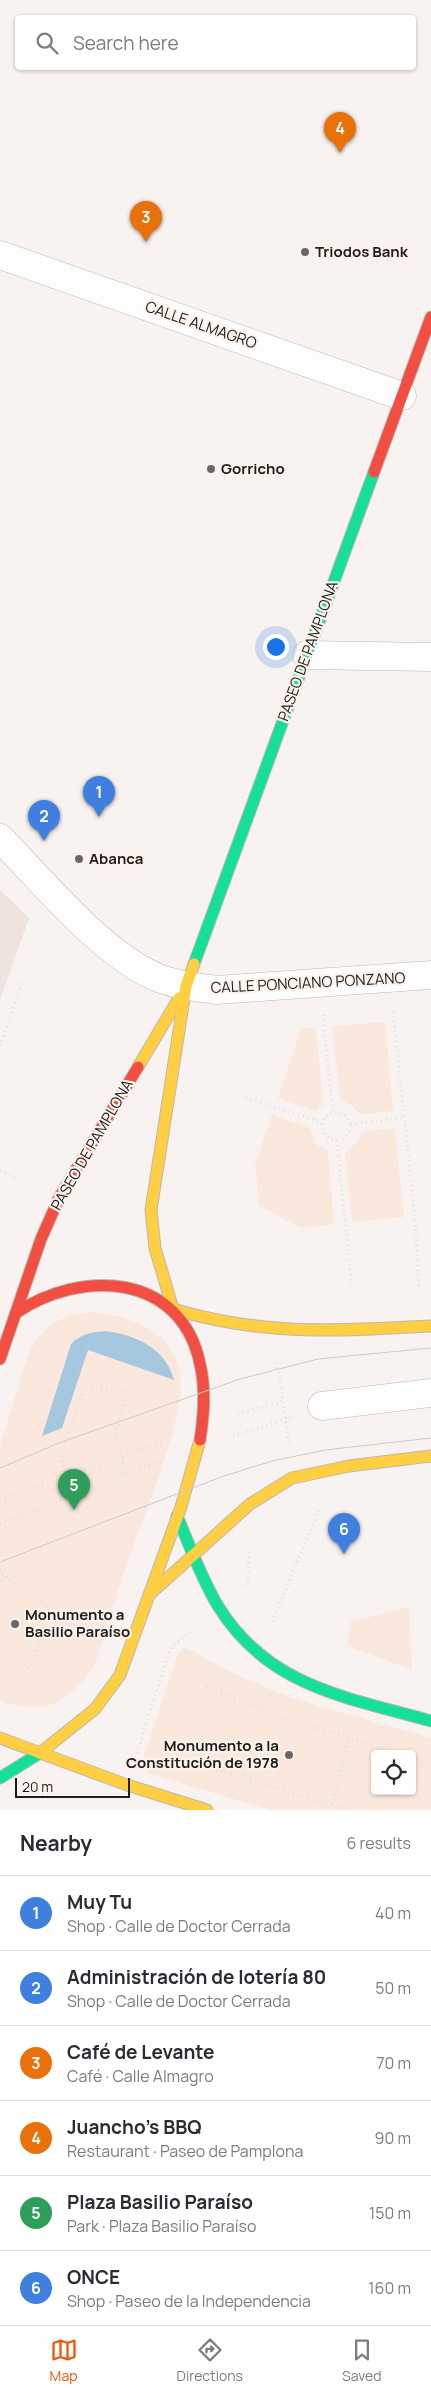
<!DOCTYPE html>
<html lang="en">
<head>
<meta charset="utf-8">
<style>
	:root { --surface:#fff; --page:#f7f7f7; --text:#2b2b33; --muted:#7c7c81; --line:#e1e1e2; --accent:#ea580c }
	body { margin:0; font-family:Manrope,sans-serif; background:var(--page); color:var(--text) }
	.controls { position:absolute; right:15px; bottom:15px; display:grid; overflow:hidden; border-radius:5px; box-shadow:0 1px 4px #0004 }
	.controls button { width:45px; height:45px; display:grid; place-items:center; padding:0; border:0; border-bottom:1px solid var(--line); background:var(--surface); color:var(--text); font:25px sans-serif }
	.scale { position:absolute; left:15px; bottom:12px; width:115px; box-sizing:border-box; padding-left:5px; border:2px solid #1f1c1a; border-top:0; font-size:14px; line-height:18px; white-space:nowrap; color:#1f1c1a; -webkit-text-stroke:4px #fbf2ec; paint-order:stroke }
	.you { position:absolute; left:275px; top:646px; width:18px; height:18px; margin:-12px; border:4px solid #fff; border-radius:50%; background:#1a73e8; box-shadow:0 0 0 8px #1a73e833 }
	.badge { display:grid; place-items:center; width:32px; height:32px; border-radius:50%; background:var(--accent); color:#fff; font-size:16px; font-weight:700 }
	.pin { position:absolute; translate:-50% -41px; filter:drop-shadow(0 1px 2px #0008) }
	.pin::after { content:''; position:absolute; top:26px; width:18px; height:15px; background:inherit; clip-path:polygon(0 0,100% 0,50% 100%) }
	.list { margin:0; padding:0; list-style:none }
	h2 { display:flex; justify-content:space-between; align-items:center; height:65px; margin:0; padding:0 20px; font-size:21px }
	h2 small { font-size:16px; font-weight:400; color:var(--muted) }
	.list li { display:grid; grid-template-columns:32px 1fr auto; gap:15px; align-items:center; box-sizing:border-box; height:75px; padding:0 20px; border-top:1px solid var(--line) }
	.list b { display:block; font-size:19px; white-space:nowrap }
	.list p { margin:0; font-size:16px; white-space:nowrap; color:var(--muted) }
	.list em { font-size:16px; font-style:normal; color:var(--muted) }
	.icon { flex:none; width:28px; height:28px; fill:none; stroke:currentColor; stroke-width:2; stroke-linecap:round; stroke-linejoin:round }
	.map { position:relative; flex:none; width:431px; height:1810px; overflow:hidden }
	.search { position:absolute; background:var(--surface); box-shadow:0 1px 4px #0004; left:15px; right:15px; top:15px; height:55px; display:flex; align-items:center; gap:12px; box-sizing:border-box; padding:0 18px; border-radius:5px; color:var(--muted); font-size:19px }
	.sheet { height:515px; background:var(--surface) }
	nav { display:flex; justify-content:space-around; align-items:center; box-sizing:border-box; height:70px; border-top:1px solid var(--line); background:var(--surface); font-size:14px; color:var(--muted) }
	nav a { display:grid; justify-items:center; gap:2px }
	nav .on { color:var(--accent) }
	.map>svg:first-child { display:block }
	.built { fill:#eee4dd }
	.green { fill:#fae8dd; fill-rule:evenodd }
	.water { fill:#a6c8de }
	.lines { fill:none; stroke-linecap:round; stroke-linejoin:round }
	.street-casing { stroke:#bcb8b5; stroke-width:29 }
	.fast-casing { stroke:#bcb8b5; stroke-width:13 }
	.slow-casing { stroke:#bcb8b5; stroke-width:13 }
	.jam-casing { stroke:#bcb8b5; stroke-width:13 }
	.path { stroke:#e2e0e0; stroke-width:3; stroke-dasharray:1 4; stroke-linecap:butt }
	.street { stroke:#fefdfd; stroke-width:28 }
	.fast { stroke:#16e098; stroke-width:11 }
	.slow { stroke:#ffcf43; stroke-width:11 }
	.jam { stroke:#f24e42; stroke-width:11 }
	.tram { stroke:#cccac9; stroke-width:1 }
	.poi-dot { fill:#6b6765; stroke:#fbf2ec; stroke-width:2 }
	.labels { text-anchor:middle; stroke-width:4.5; stroke-linejoin:round; paint-order:stroke }
	.poi-label { font-size:15px; font-weight:bold; fill:#1f1c1a; stroke:#fbf2ec; text-anchor:start }
	.street-label { font-size:15px; fill:#1f1c1a; stroke:#fbf2ec }
</style>
</head>
<body>
<div class="map">
<svg width="431" height="1810" viewBox="0 0 431 1810">
	<rect width="100%" height="100%" fill="#f8f3f0"/>
	<polygon class="built" points="0,890 29,918 0,1000"/>
	<g class="green">
		<polygon points="385,1022 393,1111 360,1114 352,1105 340,1100 332,1026"/>
		<polygon points="316,1027 323,1104 315,1111 278,1098 301,1029"/>
		<polygon points="272,1115 310,1128 316,1144 328,1151 334,1224 301,1228 259,1206 255,1165"/>
		<polygon points="395,1128 404,1217 352,1222 345,1152 356,1143 362,1132"/>
		<path d="M94 1312C132 1317 172 1330 180 1373 187 1404 154 1491 142 1523 123 1570 110 1620 94 1667 64 1705 47 1715 0 1701V1446L29 1352C46 1324 61 1314 94 1312Z"/>
		<polygon points="409,1607 412,1670 348,1646 350,1622"/>
		<path d="M187 1648 232 1673 294 1699 431 1738V1810H271L150 1774 146 1770 143 1759 177 1656 182 1649ZM375 1754H412V1791H375Z"/>
	</g>
	<path class="water" d="M105 1331C134 1334 166 1348 174 1380L88 1350 62 1428 42 1436 71 1344C81 1334 91 1332 105 1331Z"/>
	<g class="lines">
		<g class="street-casing">
			<g id="street">
				<polyline points="0,255 402,396"/>
				<polyline points="307,655 431,657"/>
				<path d="M0 838C43 882 101 953 156 977 175 985 196 987 216 990L431 975"/>
				<polyline points="322,1406 431,1393"/>
			</g>
		</g>
		<g class="fast-casing">
			<g id="fast">
				<polyline points="194,964 374,472"/>
				<path d="M177 1516C190 1546 201 1578 218 1606 268 1687 346 1697 431 1721"/>
				<polyline points="0,1778 40,1753"/>
			</g>
		</g>
		<g class="slow-casing">
			<g id="slow">
				<polyline points="138,1067 179,998"/>
				<path d="M173 1309C262 1336 340 1331 431 1326"/>
				<polyline points="173,1309 155,1248 151,1210 186,986 194,964"/>
				<polyline points="149,1595 250,1504 292,1478 349,1466 431,1456"/>
				<polyline points="0,1738 127,1785 207,1810"/>
				<polyline points="40,1753 95,1709 120,1675 181,1507 200,1440"/>
			</g>
		</g>
		<g class="jam-casing">
			<g id="jam">
				<polyline points="374,472 431,317"/>
				<path d="M16 1313C81 1269 181 1272 200 1364 206 1389 204 1414 200 1440"/>
				<polyline points="0,1359 41,1239 60,1196 138,1067"/>
			</g>
		</g>
		<g class="path">
			<polyline points="393,1011 415,1218 419,1290"/>
			<polyline points="323,1015 333,1112"/>
			<polyline points="0,1046 22,982"/>
			<polyline points="246,1097 322,1122"/>
			<circle cx="336" cy="1126" r="14"/>
			<polyline points="351,1124 404,1118"/>
			<polyline points="337,1140 352,1287"/>
			<polyline points="0,1171 15,1177"/>
			<polyline points="275,1363 280,1379 289,1443"/>
			<polyline points="238,1414 283,1401"/>
			<polyline points="233,1436 292,1417"/>
			<polyline points="69,1496 61,1454 84,1388 128,1392 116,1434 123,1456 123,1474"/>
			<polyline points="0,1500 164,1442"/>
			<polyline points="0,1524 160,1461"/>
			<polyline points="0,1569 4,1575 74,1627 100,1636"/>
			<polyline points="0,1586 4,1575"/>
			<polyline points="245,1586 248,1584 249,1551"/>
			<polyline points="272,1622 320,1508"/>
			<polyline points="0,1656 30,1668 51,1611"/>
			<polyline points="207,1686 273,1714 400,1754"/>
			<polyline points="137,1753 169,1652 174,1645 193,1630"/>
			<polyline points="412,1757 431,1763"/>
			<polyline points="178,1759 348,1810"/>
			<polyline points="37,1797 51,1794"/>
			<polyline points="332,1805 349,1739"/>
		</g>
		<use href="#street" class="street"/>
		<use href="#fast" class="fast"/>
		<use href="#slow" class="slow"/>
		<use href="#jam" class="jam"/>
		<g class="tram">
			<polyline points="0,1468 59,1443 240,1379 318,1359 431,1348"/>
			<polyline points="0,1562 221,1477 272,1461 325,1450 431,1438"/>
		</g>
	</g>
	<g class="poi-dot">
		<circle cx="305" cy="252" r="5"/>
		<circle cx="211" cy="469" r="5"/>
		<circle cx="79" cy="859" r="5"/>
		<circle cx="15" cy="1624" r="5"/>
		<circle cx="289" cy="1755" r="5"/>
	</g>
	<g class="labels">
		<g class="poi-label">
			<text x="315" y="257">Triodos Bank</text>
			<text x="221" y="474">Gorricho</text>
			<text x="89" y="864">Abanca</text>
			<text x="25" y="1620">Monumento a<tspan x="25" dy="17">Basilio Paraíso</tspan></text>
			<text x="279" y="1751" text-anchor="end">Monumento a la<tspan x="279" dy="17">Constitución de 1978</tspan></text>
		</g>
		<g class="street-label">
			<text transform="translate(201 325) rotate(19)" y="5">CALLE ALMAGRO</text>
			<text transform="translate(308 651) rotate(-70)" y="5">PASEO DE PAMPLONA</text>
			<text transform="translate(308 983) rotate(-3)" y="5">CALLE PONCIANO PONZANO</text>
			<text transform="translate(92 1145) rotate(-60)" y="5">PASEO DE PAMPLONA</text>
		</g>
	</g>
</svg>
<div class="controls">
<button><svg class="icon" aria-label="locate" viewBox="0 0 24 24"><circle cx="12" cy="12" r="6"/><path d="M12 2v4M12 18v4M2 12h4M18 12h4"/></svg></button>
</div>
<div class="scale">20 m</div>
<div class="you"></div>
<div class="pin badge" style="left:99px;top:817px;background:#3f7fe0">1</div>
<div class="pin badge" style="left:44px;top:841px;background:#3f7fe0">2</div>
<div class="pin badge" style="left:146px;top:242px;background:#e8710a">3</div>
<div class="pin badge" style="left:340px;top:153px;background:#e8710a">4</div>
<div class="pin badge" style="left:74px;top:1510px;background:#2e9e5b">5</div>
<div class="pin badge" style="left:344px;top:1554px;background:#3f7fe0">6</div>
<div class="search"><svg class="icon" aria-label="search" viewBox="0 0 24 24"><circle cx="10" cy="10" r="6"/><path d="M15 15l6 6"/></svg>Search here</div>
</div>
<section class="sheet">
<h2>Nearby<small>6 results</small></h2>
<ul class="list">
<li><span class="badge" style="background:#3f7fe0">1</span><div><b>Muy Tu</b><p>Shop · Calle de Doctor Cerrada</p></div><em>40 m</em></li>
<li><span class="badge" style="background:#3f7fe0">2</span><div><b>Administración de lotería 80</b><p>Shop · Calle de Doctor Cerrada</p></div><em>50 m</em></li>
<li><span class="badge" style="background:#e8710a">3</span><div><b>Café de Levante</b><p>Café · Calle Almagro</p></div><em>70 m</em></li>
<li><span class="badge" style="background:#e8710a">4</span><div><b>Juancho's BBQ</b><p>Restaurant · Paseo de Pamplona</p></div><em>90 m</em></li>
<li><span class="badge" style="background:#2e9e5b">5</span><div><b>Plaza Basilio Paraíso</b><p>Park · Plaza Basilio Paraíso</p></div><em>150 m</em></li>
<li><span class="badge" style="background:#3f7fe0">6</span><div><b>ONCE</b><p>Shop · Paseo de la Independencia</p></div><em>160 m</em></li>
</ul>
</section>
<nav>
<a class="on"><svg class="icon" aria-label="map" viewBox="0 0 24 24"><path d="M3 6l6-2 6 2 6-2v14l-6 2-6-2-6 2zM9 4v14M15 6v14"/></svg>Map</a>
<a><svg class="icon" aria-label="directions" viewBox="0 0 24 24"><path d="M12 3l9 9-9 9-9-9zM9 14v-3h6M13 9l2 2-2 2"/></svg>Directions</a>
<a><svg class="icon" aria-label="saved" viewBox="0 0 24 24"><path d="M7 4h10v16l-5-4-5 4z"/></svg>Saved</a>
</nav>
</body>
</html>
